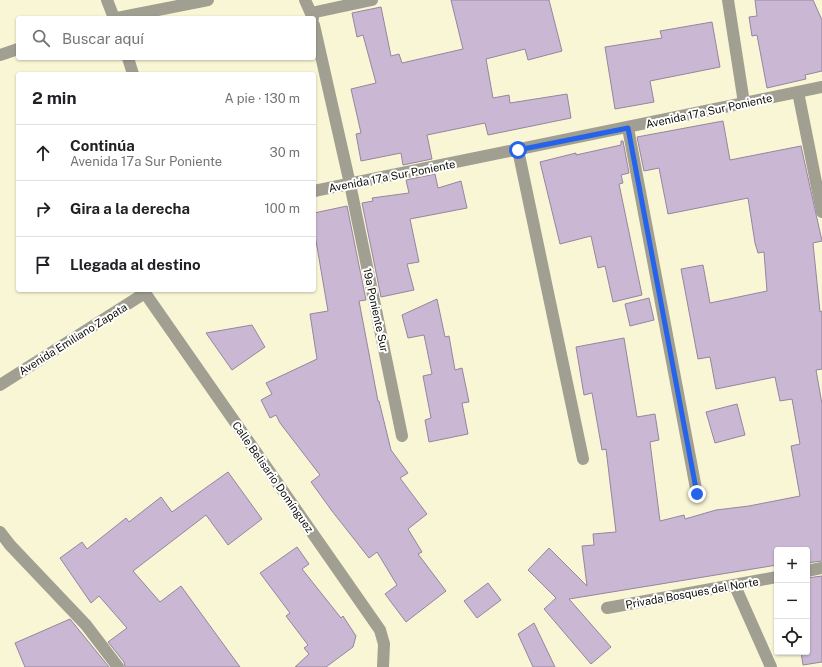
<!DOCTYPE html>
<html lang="es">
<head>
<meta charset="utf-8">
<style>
	:root { --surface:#fff; --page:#f6f6f6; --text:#202124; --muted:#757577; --line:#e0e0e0 }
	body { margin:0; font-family:"Public Sans",sans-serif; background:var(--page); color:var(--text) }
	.controls { position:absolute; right:12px; bottom:12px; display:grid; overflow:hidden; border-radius:4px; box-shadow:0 1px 3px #0004 }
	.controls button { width:36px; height:36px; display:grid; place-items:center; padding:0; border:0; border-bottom:1px solid var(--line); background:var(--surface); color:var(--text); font:20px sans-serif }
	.stop { position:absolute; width:12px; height:12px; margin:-9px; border:3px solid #2563eb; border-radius:50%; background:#fff }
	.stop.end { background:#2563eb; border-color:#fff; box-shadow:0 1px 4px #0008 }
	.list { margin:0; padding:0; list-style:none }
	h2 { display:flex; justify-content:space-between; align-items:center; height:52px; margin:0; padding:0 16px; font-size:17px }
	h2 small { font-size:13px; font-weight:400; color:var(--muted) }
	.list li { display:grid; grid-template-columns:26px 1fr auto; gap:12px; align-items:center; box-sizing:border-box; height:56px; padding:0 16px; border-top:1px solid var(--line) }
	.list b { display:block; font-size:15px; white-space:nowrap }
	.list p { margin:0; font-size:13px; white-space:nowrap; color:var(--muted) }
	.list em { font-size:13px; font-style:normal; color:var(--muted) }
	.icon { flex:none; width:22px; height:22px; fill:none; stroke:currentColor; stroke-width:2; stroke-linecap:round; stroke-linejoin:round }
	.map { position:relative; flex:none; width:822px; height:667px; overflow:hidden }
	.search { position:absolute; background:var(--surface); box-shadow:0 1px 3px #0004; left:16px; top:16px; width:300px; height:44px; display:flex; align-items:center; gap:10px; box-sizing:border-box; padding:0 14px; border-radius:4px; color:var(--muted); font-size:15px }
	.panel { position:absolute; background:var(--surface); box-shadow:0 1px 3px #0004; left:16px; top:72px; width:300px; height:220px; border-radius:4px }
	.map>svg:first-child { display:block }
	.building { fill:#cab7d4; stroke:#96859f }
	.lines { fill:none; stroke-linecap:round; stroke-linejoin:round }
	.street { stroke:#a19f91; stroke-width:12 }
	.route { stroke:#2563eb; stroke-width:5 }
	.labels { text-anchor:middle; stroke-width:4; stroke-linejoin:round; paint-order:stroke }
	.street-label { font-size:11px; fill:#0d0c03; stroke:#fff }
</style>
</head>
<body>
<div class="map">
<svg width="822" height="667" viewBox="0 0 822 667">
	<rect width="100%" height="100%" fill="#f9f6d6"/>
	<g class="building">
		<polygon points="451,0 549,0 562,51 528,60 525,49 486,59 493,98 509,95 510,103 567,94 571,118 488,135 485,123 427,135 432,159 403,165 401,153 361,161 356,134 361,133 351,89 376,83 363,35 357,37 352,13 381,7 391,56 399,54 402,63 463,49"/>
		<polygon points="755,0 813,0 822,20 822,71 805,75 806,79 767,88 757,35 752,36 749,17 757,16"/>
		<polygon points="712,22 720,67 650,81 654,102 615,109 605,47 662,38 660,31"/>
		<polygon points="723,121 730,160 801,146 822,241 813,243 820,312 822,311 822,369 816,370 822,404 822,561 807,563 807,550 777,550 777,565 569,599 611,647 591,664 544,609 556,598 528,570 549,548 587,586 582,546 594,545 593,534 616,532 606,449 602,450 592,393 584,395 576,347 624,338 637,417 655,414 659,440 650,442 660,521 684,515 685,519 716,510 749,506 800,496 791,446 800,444 792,399 780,401 775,377 716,389 710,357 698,359 681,269 703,265 710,303 767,291 764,252 758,253 755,243 748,198 668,214 659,168 644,171 637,137"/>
		<polygon points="621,141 623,141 629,173 621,175 623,183 619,184 642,295 613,302 605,266 598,268 591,236 560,244 540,162 576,153 576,155 621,145"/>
		<polygon points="435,174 438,188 461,181 467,208 410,219 419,262 407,264 414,290 381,297 362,203 373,201 372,198 409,193 406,180"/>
		<polygon points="347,206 366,300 359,301 378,401 379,401 391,450 408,473 400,478 427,514 408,529 422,552 418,554 446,591 406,622 385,594 397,585 377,552 369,558 332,511 311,482 320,475 280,423 276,415 270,418 261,400 272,394 266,383 317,359 310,314 328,311 314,229 314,213"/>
		<polygon points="649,298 654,320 630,326 625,304"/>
		<polygon points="437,299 445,337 449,336 455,370 462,368 469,402 462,403 468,434 429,442 425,420 431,418 423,376 432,374 424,335 408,338 402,315"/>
		<polygon points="252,325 265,347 232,370 206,333"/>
		<polygon points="737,404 745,435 715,443 706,412"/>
		<polygon points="228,472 262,519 228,545 206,515 133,571 160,602 181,586 240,667 125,667 124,662 108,642 127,628 99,596 91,603 60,558 82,542 87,549 126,518 129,522 161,497 172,512"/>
		<polygon points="297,547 309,564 302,569 341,618 343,616 356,636 353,647 326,667 295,667 309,654 304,648 308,645 286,616 290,613 260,573"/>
		<polygon points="822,576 822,662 803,665 801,652 807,652 807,578"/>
		<polygon points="488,583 501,600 477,618 464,601"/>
		<polygon points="70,619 109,667 25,667 15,643"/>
		<polygon points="534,623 555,667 533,667 518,634"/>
	</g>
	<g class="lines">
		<g class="street">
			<polyline points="107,0 114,18"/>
			<polyline points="305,0 313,18"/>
			<polyline points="728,0 744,103"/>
			<polyline points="311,13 372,0"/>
			<polyline points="117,18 208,0"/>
			<polyline points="314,25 350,184 402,436"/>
			<polyline points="0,55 18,49"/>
			<polyline points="128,58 133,74"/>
			<polyline points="798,92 822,212"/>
			<polyline points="628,128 697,494"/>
			<polyline points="518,150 583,459"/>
			<polyline points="314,191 822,87"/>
			<polyline points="145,293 380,630 384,644 383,667"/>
			<polyline points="0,385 145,293"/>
			<polyline points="0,532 10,545 86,625 118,667"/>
			<polyline points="807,571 822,568"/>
			<polyline points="735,586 771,667"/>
			<polyline points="607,608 777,577"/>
		</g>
	</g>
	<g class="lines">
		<polyline class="route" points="518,150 628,128 697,494"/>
	</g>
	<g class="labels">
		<g class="street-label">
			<text transform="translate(709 111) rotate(-12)" y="4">Avenida 17a Sur Poniente</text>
			<text transform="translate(392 176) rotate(-11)" y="4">Avenida 17a Sur Poniente</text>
			<text transform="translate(376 310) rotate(78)" y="4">19a Poniente Sur</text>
			<text transform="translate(73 339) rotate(-32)" y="4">Avenida Emiliano Zapata</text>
			<text transform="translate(273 477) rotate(55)" y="4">Calle Belisario Domínguez</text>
			<text transform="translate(692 593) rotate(-10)" y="4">Privada Bosques del Norte</text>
		</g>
	</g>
</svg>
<div class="controls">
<button>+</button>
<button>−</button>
<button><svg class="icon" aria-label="locate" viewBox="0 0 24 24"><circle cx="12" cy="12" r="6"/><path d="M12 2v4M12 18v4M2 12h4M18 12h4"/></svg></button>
</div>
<div class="stop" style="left:518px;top:150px"></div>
<div class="stop end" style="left:697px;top:494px"></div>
<div class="search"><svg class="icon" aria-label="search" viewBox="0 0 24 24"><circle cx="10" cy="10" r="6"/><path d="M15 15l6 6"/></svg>Buscar aquí</div>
<section class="panel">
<h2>2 min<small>A pie · 130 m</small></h2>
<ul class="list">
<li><svg class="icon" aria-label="ahead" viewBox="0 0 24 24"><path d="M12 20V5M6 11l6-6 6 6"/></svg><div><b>Continúa</b><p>Avenida 17a Sur Poniente</p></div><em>30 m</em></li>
<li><svg class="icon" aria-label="right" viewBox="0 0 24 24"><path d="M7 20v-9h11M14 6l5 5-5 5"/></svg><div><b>Gira a la derecha</b></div><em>100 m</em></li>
<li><svg class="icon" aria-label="arrive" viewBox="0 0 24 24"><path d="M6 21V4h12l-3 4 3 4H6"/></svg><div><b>Llegada al destino</b></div></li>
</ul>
</section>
</div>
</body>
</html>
